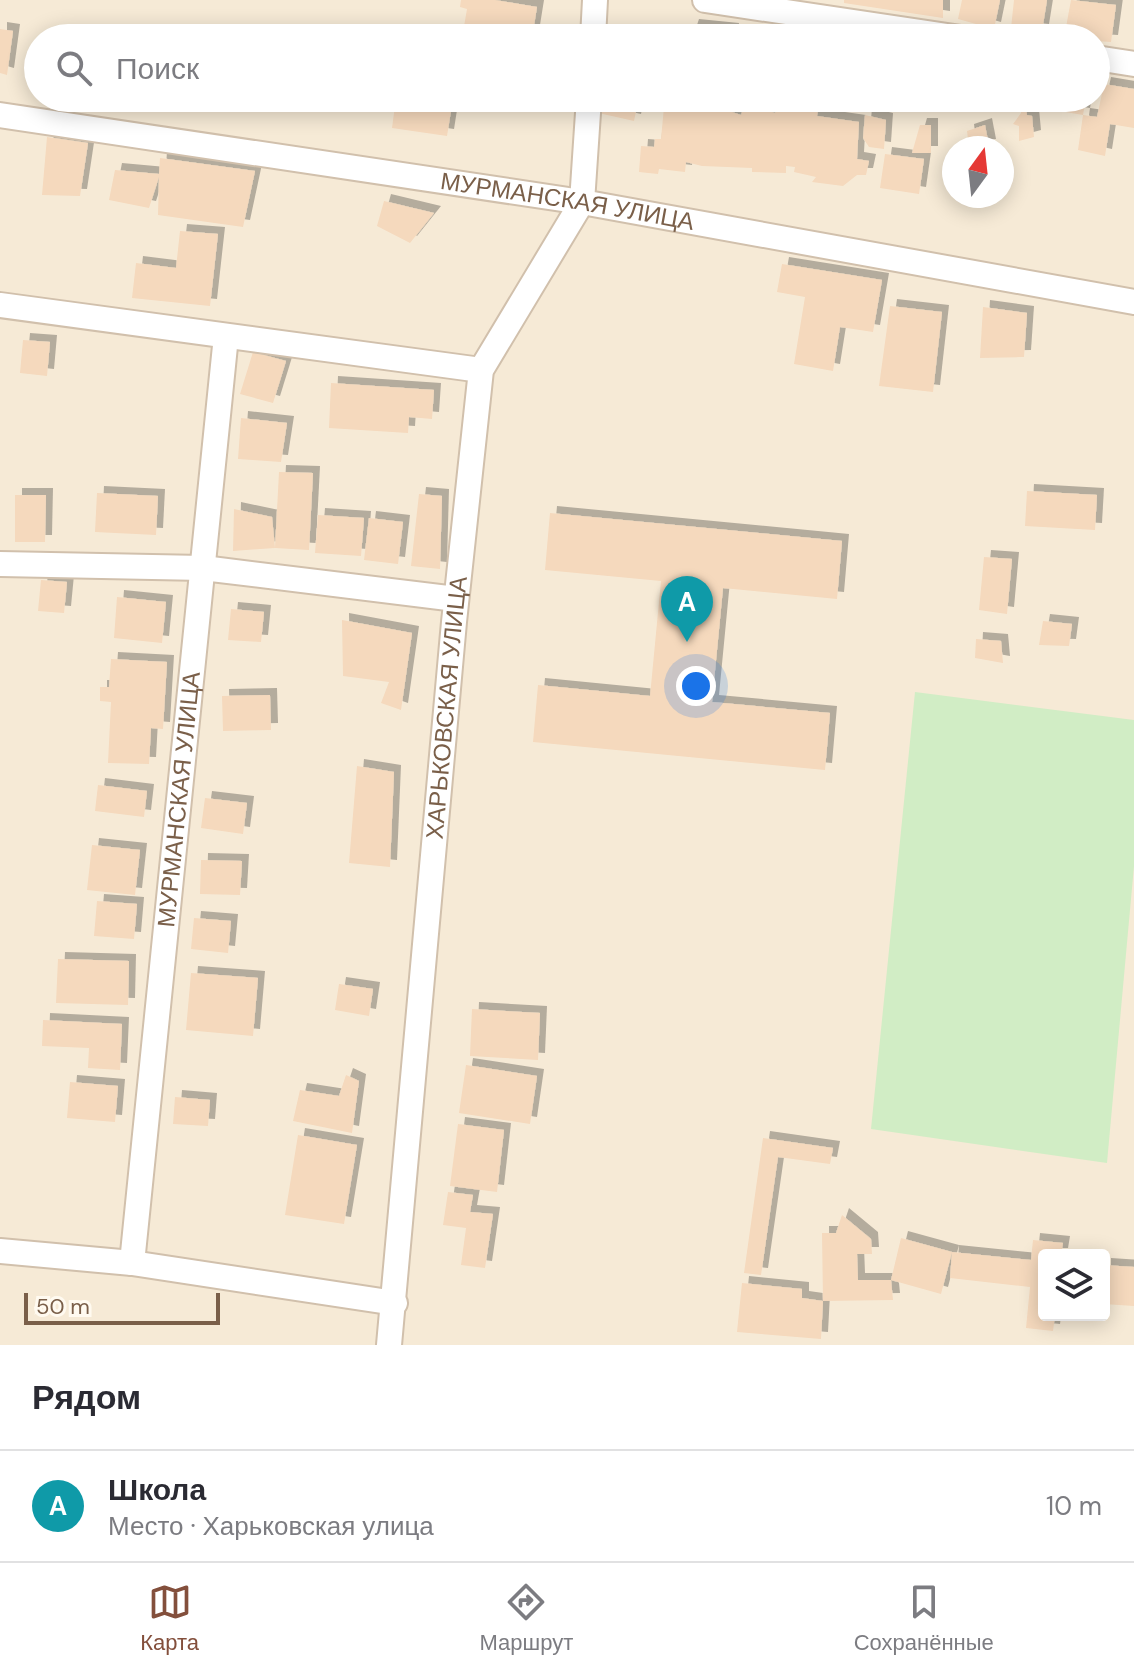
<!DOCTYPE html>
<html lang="ru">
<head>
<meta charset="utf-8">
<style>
	:root { --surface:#fff; --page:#f7f7f7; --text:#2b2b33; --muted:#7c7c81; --line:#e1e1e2; --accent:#834f3c }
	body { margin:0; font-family:"DM Sans",sans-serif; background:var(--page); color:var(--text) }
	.controls { position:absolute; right:24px; bottom:24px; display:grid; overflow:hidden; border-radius:8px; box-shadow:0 4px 20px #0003 }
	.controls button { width:72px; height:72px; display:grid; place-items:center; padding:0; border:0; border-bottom:2px solid var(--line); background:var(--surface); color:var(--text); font:40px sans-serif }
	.compass { position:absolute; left:942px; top:136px; width:72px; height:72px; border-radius:50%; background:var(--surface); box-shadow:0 4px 20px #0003; rotate:15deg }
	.scale { position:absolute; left:24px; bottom:20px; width:196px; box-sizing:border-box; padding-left:8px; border:4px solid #7a5f49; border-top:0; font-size:22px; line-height:28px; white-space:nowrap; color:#7a5f49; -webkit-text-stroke:6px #fffaf0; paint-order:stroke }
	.you { position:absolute; left:696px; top:686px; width:28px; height:28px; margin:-20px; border:6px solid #fff; border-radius:50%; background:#1a73e8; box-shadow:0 0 0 12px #1a73e833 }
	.badge { display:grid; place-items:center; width:52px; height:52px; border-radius:50%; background:var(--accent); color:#fff; font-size:26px; font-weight:700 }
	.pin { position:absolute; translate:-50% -66px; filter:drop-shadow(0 2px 4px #0008) }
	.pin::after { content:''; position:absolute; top:42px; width:28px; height:24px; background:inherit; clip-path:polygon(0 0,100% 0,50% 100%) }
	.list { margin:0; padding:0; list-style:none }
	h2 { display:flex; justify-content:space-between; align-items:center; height:104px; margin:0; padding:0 32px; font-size:34px }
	h2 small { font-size:26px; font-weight:400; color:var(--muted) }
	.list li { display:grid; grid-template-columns:52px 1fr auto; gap:24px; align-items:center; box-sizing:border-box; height:112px; padding:0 32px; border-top:2px solid var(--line) }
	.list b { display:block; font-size:30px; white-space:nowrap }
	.list p { margin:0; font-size:26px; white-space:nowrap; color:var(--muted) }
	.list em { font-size:26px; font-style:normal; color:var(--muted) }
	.icon { flex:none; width:44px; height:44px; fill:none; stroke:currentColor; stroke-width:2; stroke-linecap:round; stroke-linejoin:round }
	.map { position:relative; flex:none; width:1134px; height:1345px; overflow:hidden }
	.search { position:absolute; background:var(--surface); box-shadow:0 4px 20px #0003; left:24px; right:24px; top:24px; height:88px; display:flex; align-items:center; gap:20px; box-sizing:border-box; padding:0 28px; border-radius:44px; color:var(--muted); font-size:30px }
	.sheet { height:216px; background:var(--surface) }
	nav { display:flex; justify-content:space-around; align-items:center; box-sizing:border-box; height:112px; border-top:2px solid var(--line); background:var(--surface); font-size:22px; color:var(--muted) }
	nav a { display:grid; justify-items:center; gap:4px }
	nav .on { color:var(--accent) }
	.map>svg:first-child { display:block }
	.residential { fill:#f6ead6; fill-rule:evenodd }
	.green { fill:#d1edc5 }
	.building { fill:#f5d9bd; filter:url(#shadow) }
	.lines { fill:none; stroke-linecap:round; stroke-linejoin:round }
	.street-casing { stroke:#d1c0ac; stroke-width:28 }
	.street { stroke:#fff; stroke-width:24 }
	.labels { text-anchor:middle; stroke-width:6; stroke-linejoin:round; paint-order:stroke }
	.street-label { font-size:24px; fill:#7a5f49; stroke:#fffaf0 }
</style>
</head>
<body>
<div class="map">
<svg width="1134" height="1345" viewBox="0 0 1134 1345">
	<defs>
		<filter id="shadow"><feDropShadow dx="7" dy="-7" stdDeviation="0" flood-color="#0004"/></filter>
	</defs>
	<rect width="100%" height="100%" fill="#fef7e8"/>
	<path class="residential" d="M0 0H1134V1345H0ZM38 38H1096V98H38ZM954 148H1002V196H954ZM1044 1255H1104V1315H1044Z"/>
	<polygon class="green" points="915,692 1134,720 1134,866 1107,1163 871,1129"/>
	<g class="building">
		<polygon points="461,0 495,0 537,7 532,38 462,38 467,9 460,7"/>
		<polygon points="844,0 943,0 943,18 844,3"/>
		<polygon points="962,0 1000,0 994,29 958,19"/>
		<polygon points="1014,0 1047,0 1042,31 1011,28"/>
		<polygon points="1071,0 1116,5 1111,42 1096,41 1096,38 1064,38"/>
		<polygon points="692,26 732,30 731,38 688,38"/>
		<polygon points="0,29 13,31 7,75 0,73"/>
		<polygon points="1104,84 1134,89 1134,128 1110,124 1105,156 1078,150 1083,115 1097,117"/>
		<polygon points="162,98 226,98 225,108 205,104 204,108 162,102"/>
		<polygon points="396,98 453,98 447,136 392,128"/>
		<polygon points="597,98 639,98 634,121 594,112"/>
		<polygon points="668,98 698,98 727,104 729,111 741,115 745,103 775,113 779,102 785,102 785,107 796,108 799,98 820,99 817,116 859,122 857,159 869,161 866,175 857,175 843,186 812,182 816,177 794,172 795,167 786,166 786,173 752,172 752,168 702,166 686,162 685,172 659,169 658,174 639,172 641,146 654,147 655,139 661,139 664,107 669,107"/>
		<polygon points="843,98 865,98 864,102 842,101"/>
		<polygon points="941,98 939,109 924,110 921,99"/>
		<polygon points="1016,98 1086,98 1083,115 1030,106 1031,101 1025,102 1027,115 1032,116 1034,137 1019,141 1019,126 1013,124 1021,113 1020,101"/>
		<polygon points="865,115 886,120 884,149 869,147 863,138"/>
		<polygon points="920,125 931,125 931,153 912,153"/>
		<polygon points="985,125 989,146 969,148 967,131"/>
		<polygon points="47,137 88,143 80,196 42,195"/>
		<polygon points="885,154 924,159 919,194 880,188"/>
		<polygon points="160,158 255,171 243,227 158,215 159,177 149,208 109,200 115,170 159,174"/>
		<polygon points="384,201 434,213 410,243 377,226"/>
		<polygon points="180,231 218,234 210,306 132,298 136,263 176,268"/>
		<polygon points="782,264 882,280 873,332 840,327 833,371 794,364 805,297 777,292"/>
		<polygon points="890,306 942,312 933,392 879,386"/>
		<polygon points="983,307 1027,313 1024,357 980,358"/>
		<polygon points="23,340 50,342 47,376 20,373"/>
		<polygon points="253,352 286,361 273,403 240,394"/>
		<polygon points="331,383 434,390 432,419 409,417 408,433 329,428"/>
		<polygon points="241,418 287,423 281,462 238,459"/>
		<polygon points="279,472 313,473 309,550 275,548"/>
		<polygon points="1027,491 1097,495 1095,530 1025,526"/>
		<polygon points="97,493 158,496 156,535 95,532"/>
		<polygon points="419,494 442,496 440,569 411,566"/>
		<polygon points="15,495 46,495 45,542 15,542"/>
		<polygon points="234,509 272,517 275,548 233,551"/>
		<polygon points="550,513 842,541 837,599 723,588 712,702 830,713 825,770 533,742 538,685 650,696 661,581 545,570"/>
		<polygon points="318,515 364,518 361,556 315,553"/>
		<polygon points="369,518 403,522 398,564 364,560"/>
		<polygon points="984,557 1012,559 1007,614 979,610"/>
		<polygon points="41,580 67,582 64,613 38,611"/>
		<polygon points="117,597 166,602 162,643 114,638"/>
		<polygon points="231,609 264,612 261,642 228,640"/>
		<polygon points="342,620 412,633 401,710 381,703 389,682 343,676"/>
		<polygon points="1043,621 1072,624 1069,646 1039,645"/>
		<polygon points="976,639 1001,641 1003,663 975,658"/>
		<polygon points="111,659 167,662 163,729 151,728 149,764 108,763 111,702 100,701 100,687 109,687"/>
		<polygon points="270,695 271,730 223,731 222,696"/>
		<polygon points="357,766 394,772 390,867 349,863"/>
		<polygon points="98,785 147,791 144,817 95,811"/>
		<polygon points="205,798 247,803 243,834 201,828"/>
		<polygon points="92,845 140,850 135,895 87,890"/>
		<polygon points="201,860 242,861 240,895 200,894"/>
		<polygon points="97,901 137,904 134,939 94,936"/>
		<polygon points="194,918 231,921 228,953 191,949"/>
		<polygon points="58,959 129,961 128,1005 56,1003"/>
		<polygon points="191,973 258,978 253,1036 186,1030"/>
		<polygon points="339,984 373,989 369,1016 335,1010"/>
		<polygon points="472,1009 540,1013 538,1060 470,1056"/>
		<polygon points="43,1020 122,1024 120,1070 88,1068 89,1048 42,1046"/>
		<polygon points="466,1065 537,1076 530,1124 459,1113"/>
		<polygon points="346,1075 359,1081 352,1133 293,1121 300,1090 339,1096"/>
		<polygon points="70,1082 118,1086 115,1122 67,1118"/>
		<polygon points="175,1097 210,1100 208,1126 173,1124"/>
		<polygon points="458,1124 504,1130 497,1192 450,1186"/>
		<polygon points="298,1135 357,1145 344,1224 285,1215"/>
		<polygon points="763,1138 833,1148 830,1164 778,1157 761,1275 744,1273"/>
		<polygon points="448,1192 473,1195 470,1212 493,1214 485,1268 461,1265 466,1228 443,1225"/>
		<polygon points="842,1215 871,1239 872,1254 857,1254 858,1280 891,1280 893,1300 823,1301 822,1233 836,1233"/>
		<polygon points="901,1238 952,1252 1031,1260 1033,1240 1063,1243 1061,1255 1044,1255 1044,1315 1055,1315 1053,1331 1026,1328 1030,1287 950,1278 952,1252 941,1294 891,1280"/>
		<polygon points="1104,1265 1134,1267 1134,1306 1104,1304"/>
		<polygon points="742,1283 802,1289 802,1298 823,1301 821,1339 737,1332"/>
	</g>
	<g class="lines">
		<g class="street-casing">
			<g id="street">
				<polyline points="705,0 961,38"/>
				<polyline points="593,38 595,0"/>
				<polyline points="1096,58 1134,64"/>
				<path id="s1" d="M0 115 582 202 1134 302"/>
				<polyline points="0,305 481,370"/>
				<polyline points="0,564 203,568 456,599"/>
				<polyline points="0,1251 132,1263 395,1303"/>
				<path id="s2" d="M132 1263 226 336"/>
				<path id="s3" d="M389 1345 454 622 481 370 582 202 589 98"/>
			</g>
		</g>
		<use href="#street" class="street"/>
	</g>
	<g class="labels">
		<g class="street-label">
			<text dy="8" stroke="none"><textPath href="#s1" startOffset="574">МУРМАНСКАЯ УЛИЦА</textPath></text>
			<text dy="8" stroke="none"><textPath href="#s3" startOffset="640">ХАРЬКОВСКАЯ УЛИЦА</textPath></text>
			<text dy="8" stroke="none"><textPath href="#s2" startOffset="466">МУРМАНСКАЯ УЛИЦА</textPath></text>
		</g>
	</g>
</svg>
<div class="controls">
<button><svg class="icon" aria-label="layers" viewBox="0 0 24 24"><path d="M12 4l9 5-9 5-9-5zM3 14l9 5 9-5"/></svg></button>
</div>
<svg class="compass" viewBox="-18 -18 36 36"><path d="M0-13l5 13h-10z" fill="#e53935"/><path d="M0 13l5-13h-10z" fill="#7c7c81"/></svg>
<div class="scale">50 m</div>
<div class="you"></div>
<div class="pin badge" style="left:687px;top:642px;background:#0f9aa8">A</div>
<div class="search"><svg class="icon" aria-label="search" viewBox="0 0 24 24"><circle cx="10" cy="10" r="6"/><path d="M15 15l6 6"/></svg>Поиск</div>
</div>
<section class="sheet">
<h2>Рядом<small></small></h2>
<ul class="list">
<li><span class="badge" style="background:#0f9aa8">A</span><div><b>Школа</b><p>Место · Харьковская улица</p></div><em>10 m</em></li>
</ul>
</section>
<nav>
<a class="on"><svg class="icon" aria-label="map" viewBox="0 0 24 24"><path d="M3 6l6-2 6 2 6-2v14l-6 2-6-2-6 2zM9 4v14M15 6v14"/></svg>Карта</a>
<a><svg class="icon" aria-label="directions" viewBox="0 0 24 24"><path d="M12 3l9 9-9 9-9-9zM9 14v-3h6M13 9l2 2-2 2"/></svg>Маршрут</a>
<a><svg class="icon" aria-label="saved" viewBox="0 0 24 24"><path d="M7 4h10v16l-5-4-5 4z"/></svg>Сохранённые</a>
</nav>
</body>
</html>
